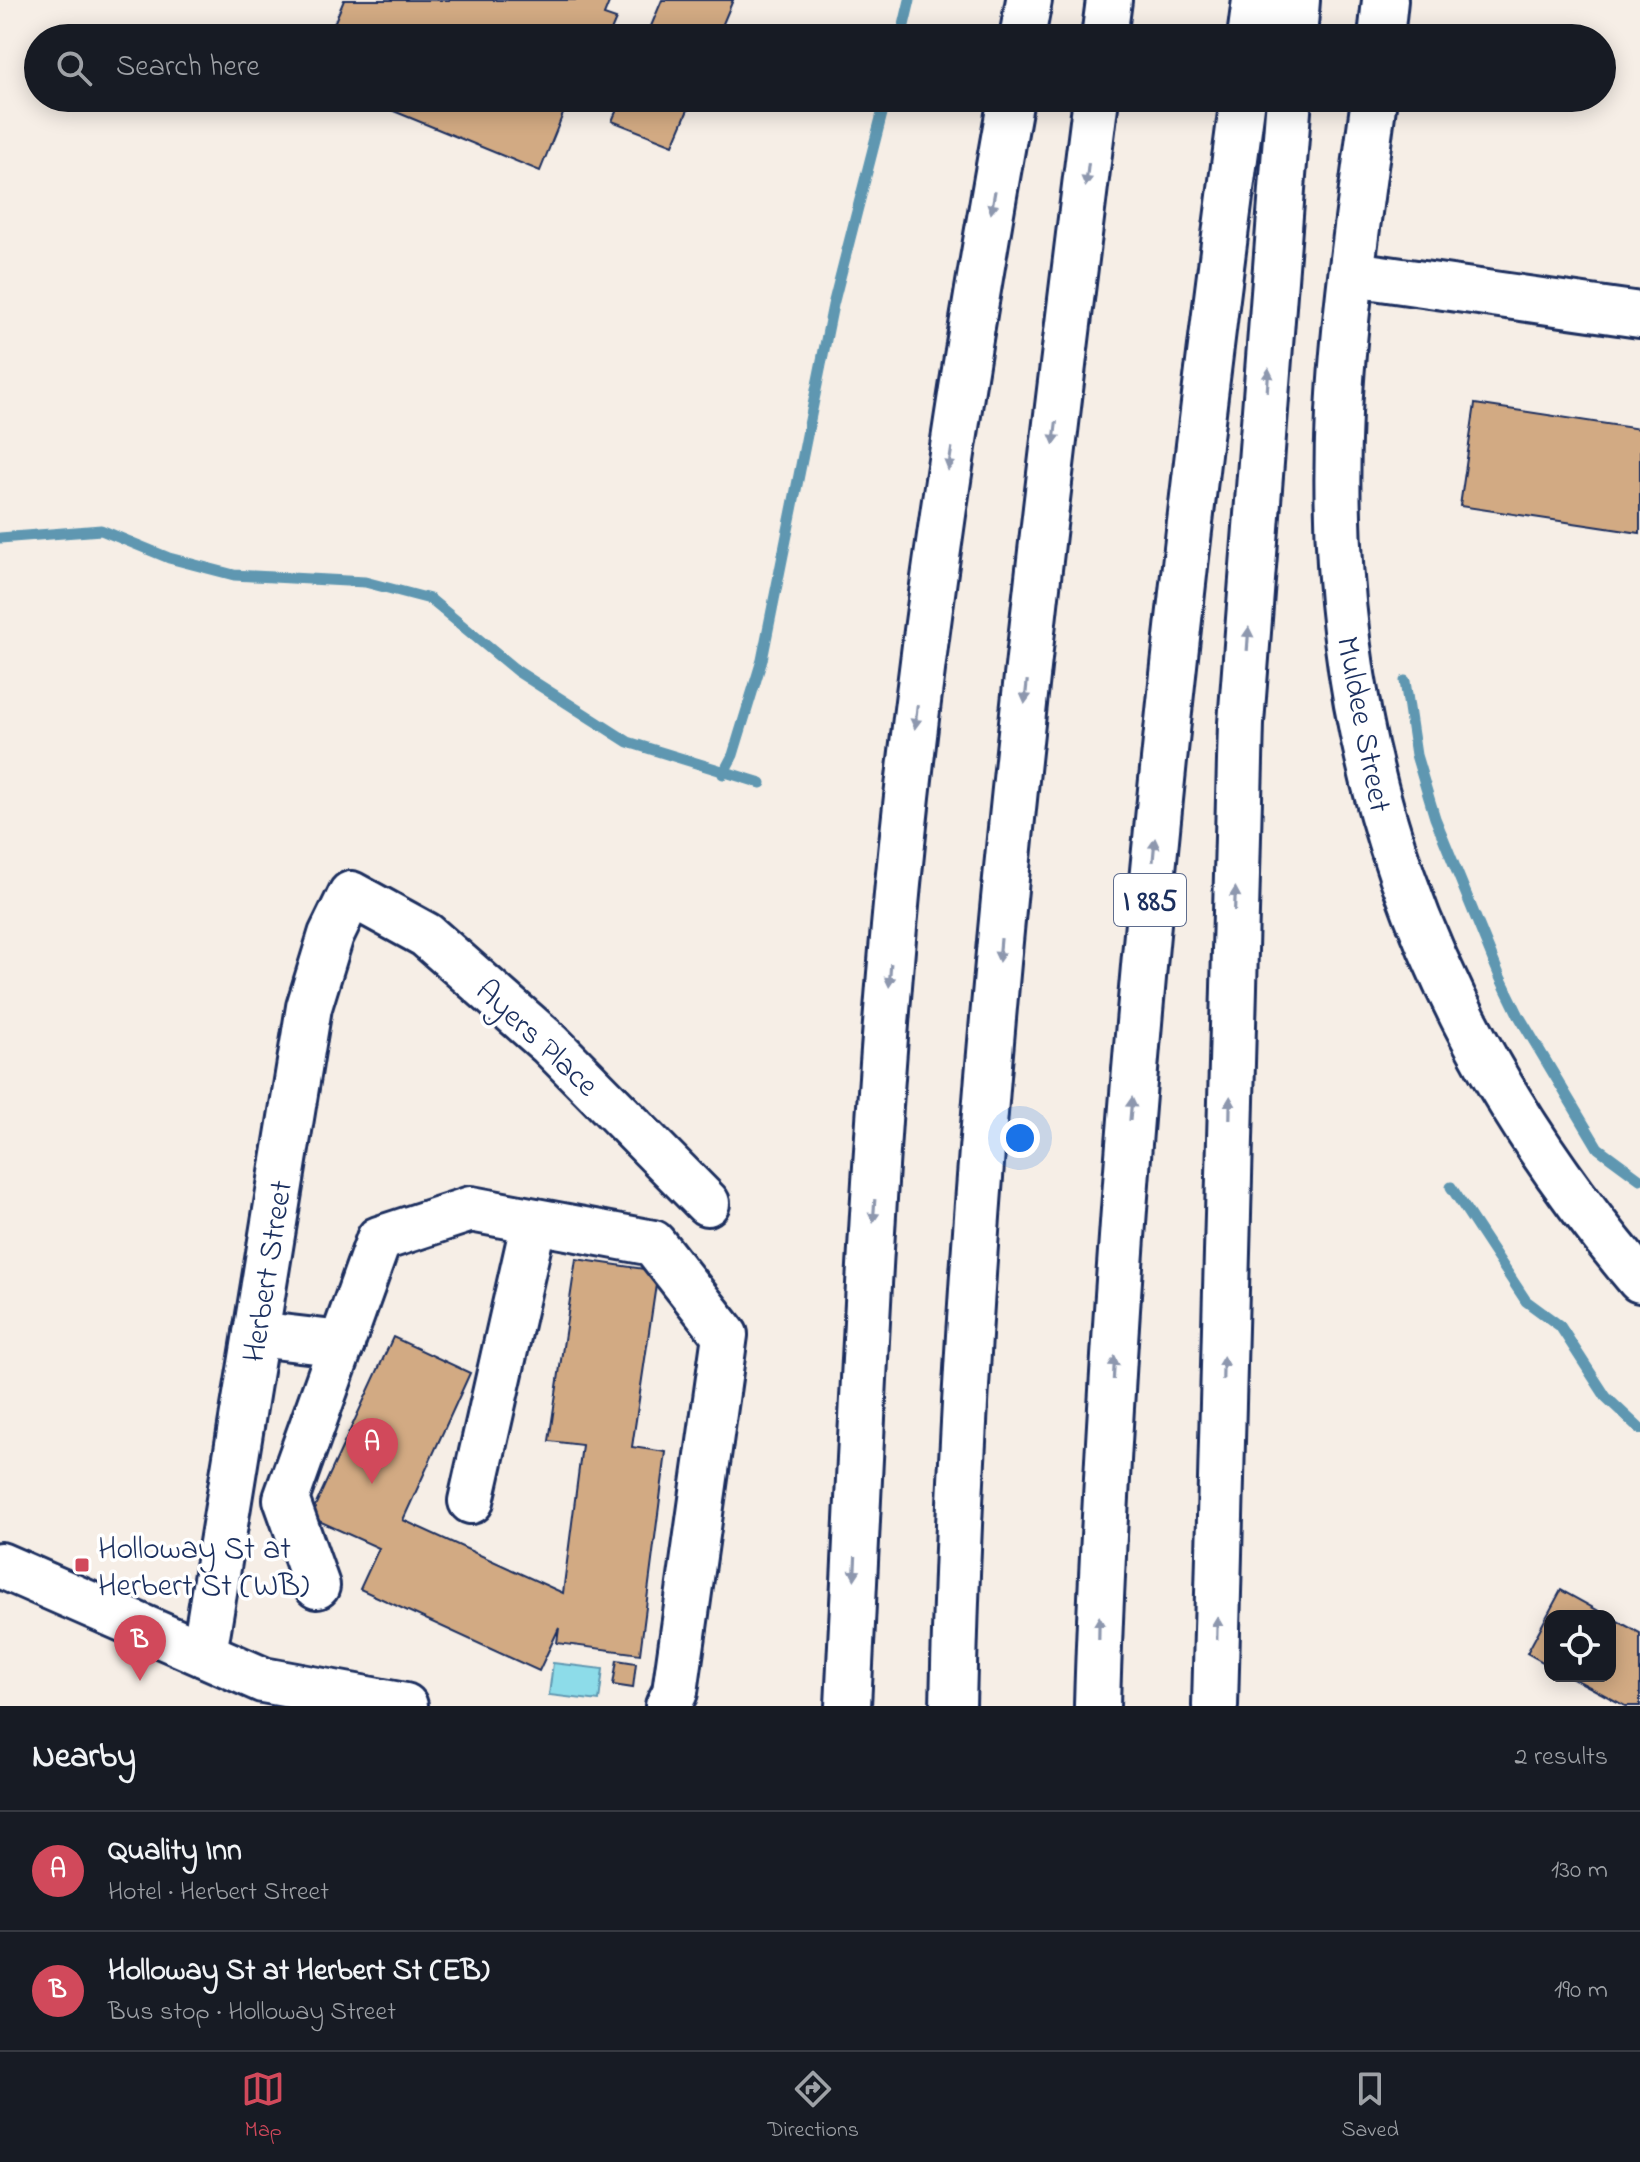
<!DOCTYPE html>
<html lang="en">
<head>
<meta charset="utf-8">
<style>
	:root { --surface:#171b24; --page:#20242c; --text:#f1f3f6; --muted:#9ea1a6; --line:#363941; --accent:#d1495b }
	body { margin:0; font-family:"Indie Flower",sans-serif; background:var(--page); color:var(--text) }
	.controls { position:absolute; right:24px; bottom:24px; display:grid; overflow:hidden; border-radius:16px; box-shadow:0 4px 20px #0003 }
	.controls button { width:72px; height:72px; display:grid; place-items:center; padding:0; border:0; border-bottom:2px solid var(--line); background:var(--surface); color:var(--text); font:40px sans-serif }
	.you { position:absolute; left:1020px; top:1138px; width:28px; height:28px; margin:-20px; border:6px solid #fff; border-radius:50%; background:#1a73e8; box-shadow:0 0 0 12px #1a73e833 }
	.badge { display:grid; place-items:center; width:52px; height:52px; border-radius:50%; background:var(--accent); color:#fff; font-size:26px; font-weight:700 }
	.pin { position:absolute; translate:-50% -66px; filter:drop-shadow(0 2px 4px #0008) }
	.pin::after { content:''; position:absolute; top:42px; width:28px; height:24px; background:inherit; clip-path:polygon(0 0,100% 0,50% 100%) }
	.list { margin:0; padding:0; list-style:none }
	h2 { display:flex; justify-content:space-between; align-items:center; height:104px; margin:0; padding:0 32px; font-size:34px }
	h2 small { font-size:26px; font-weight:400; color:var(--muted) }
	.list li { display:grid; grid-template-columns:52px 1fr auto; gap:24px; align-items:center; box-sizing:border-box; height:120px; padding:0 32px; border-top:2px solid var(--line) }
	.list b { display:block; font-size:30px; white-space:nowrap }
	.list p { margin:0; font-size:26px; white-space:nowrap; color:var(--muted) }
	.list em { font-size:26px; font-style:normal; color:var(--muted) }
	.icon { flex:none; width:44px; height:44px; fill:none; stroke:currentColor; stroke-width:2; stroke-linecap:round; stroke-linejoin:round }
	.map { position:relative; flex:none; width:1640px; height:1706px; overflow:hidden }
	.search { position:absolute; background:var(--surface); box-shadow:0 4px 20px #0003; left:24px; right:24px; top:24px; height:88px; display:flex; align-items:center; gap:20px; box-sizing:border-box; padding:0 28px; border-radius:44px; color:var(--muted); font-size:30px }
	.sheet { height:344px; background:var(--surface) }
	nav { display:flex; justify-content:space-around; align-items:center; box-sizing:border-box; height:112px; border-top:2px solid var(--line); background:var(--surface); font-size:22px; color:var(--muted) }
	nav a { display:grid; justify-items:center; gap:4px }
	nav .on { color:var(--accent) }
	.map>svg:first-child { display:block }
	.water { fill:#8ddce9; stroke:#5f97b1; stroke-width:2 }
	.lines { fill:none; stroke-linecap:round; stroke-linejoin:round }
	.stream { stroke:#5f97b1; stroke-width:11 }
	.building { fill:#d2aa83; stroke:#1b2f5e; stroke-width:2 }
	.minor-casing { stroke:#1b2f5e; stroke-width:50 }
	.major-casing { stroke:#1b2f5e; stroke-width:50 }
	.highway-casing { stroke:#1b2f5e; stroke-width:50 }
	.minor { stroke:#fff; stroke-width:44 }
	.major { stroke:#fff; stroke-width:44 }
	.highway { stroke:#fff; stroke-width:44 }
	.oneway { fill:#8d97ae }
	.poi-dot { fill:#d1495b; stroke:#fff; stroke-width:3 }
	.labels { text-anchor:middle; stroke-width:7; stroke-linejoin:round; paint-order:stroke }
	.shield { fill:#fff; stroke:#5f6d8e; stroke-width:2 }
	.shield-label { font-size:30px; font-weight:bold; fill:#1b2f5e }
	.street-label { font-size:32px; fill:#1b2f5e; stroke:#fff }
	.poi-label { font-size:32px; fill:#1b2f5e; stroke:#fff; text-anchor:start }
</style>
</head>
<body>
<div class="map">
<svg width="1640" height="1706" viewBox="0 0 1640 1706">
	<rect width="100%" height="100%" fill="#f6eee6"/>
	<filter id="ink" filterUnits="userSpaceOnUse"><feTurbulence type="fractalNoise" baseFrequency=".0125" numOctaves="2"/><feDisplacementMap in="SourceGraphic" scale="16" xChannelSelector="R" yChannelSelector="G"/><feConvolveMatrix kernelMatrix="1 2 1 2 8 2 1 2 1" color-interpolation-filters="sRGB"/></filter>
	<g filter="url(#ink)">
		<polygon class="water" points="553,1663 603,1669 599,1701 549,1695"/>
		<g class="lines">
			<g class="stream">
				<polyline points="901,38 910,0"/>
				<polyline points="0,538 101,530 169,558 234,575 365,582 430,599 517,671 628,742 761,783"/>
				<polyline points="1405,681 1416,755 1435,818 1500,977 1519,1016 1598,1148 1640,1179"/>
				<polyline points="723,774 733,755 762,660 833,305 886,98"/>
				<polyline points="1451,1187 1526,1301 1560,1326 1606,1397 1640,1429"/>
			</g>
		</g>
		<g class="building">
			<polygon points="344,0 610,0 604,15 616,19 608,38 328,38"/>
			<polygon points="662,0 733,0 717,38 646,38"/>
			<polygon points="362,98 583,98 579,109 567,104 540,171"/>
			<polygon points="622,98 693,98 673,145 612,121"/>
			<polygon points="1475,404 1640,429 1640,533 1460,506"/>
			<polygon points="576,1259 658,1271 632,1447 666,1452 640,1654 557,1643 559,1628 539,1671 360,1589 379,1548 310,1517 393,1337 470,1373 403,1520 563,1593 582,1445 549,1441"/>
			<polygon points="1561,1590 1608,1616 1550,1616 1550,1666 1527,1653"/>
			<polygon points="1610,1617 1640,1633 1640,1706 1625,1706 1569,1676 1610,1676"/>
			<polygon points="617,1660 636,1663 633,1688 613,1685"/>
		</g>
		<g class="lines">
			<g class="minor-casing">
				<g id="minor">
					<polyline points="1381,38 1385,0"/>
					<path d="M1374 98C1361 202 1344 308 1339 413 1323 748 1424 1026 1640 1280"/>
					<polyline points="1353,274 1640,315"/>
					<polyline points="256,1334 342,1344"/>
					<polyline points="471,1501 534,1221"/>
					<polyline points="317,1586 286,1499 379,1239 471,1209 653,1243 725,1335 675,1692 668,1706"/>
					<polyline points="204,1654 309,1007 331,935 351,894 426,935 550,1044 707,1203"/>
				</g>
			</g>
			<g class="major-casing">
				<polyline id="major" points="0,1565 263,1680 405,1706"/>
			</g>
			<g class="highway-casing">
				<g id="highway">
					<polyline points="1022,38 1029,0"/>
					<polyline points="1104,38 1109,0"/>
					<polyline points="1250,38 1255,0"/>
					<polyline points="1294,38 1297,0"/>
					<path d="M848 1706C861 1446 871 1186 894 927 919 648 962 373 1011 98"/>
					<path d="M953 1706C965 1168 1029 632 1096 98"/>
					<path d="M1097 1706C1100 1590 1107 1474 1114 1357 1140 936 1187 516 1243 98"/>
					<polyline points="1215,1706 1241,723 1289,98"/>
				</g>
			</g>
			<use href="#minor" class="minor"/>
			<use href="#major" class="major"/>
			<use href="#highway" class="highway"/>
		</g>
		<defs><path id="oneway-solid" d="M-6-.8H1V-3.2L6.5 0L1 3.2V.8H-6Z" transform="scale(2)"/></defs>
		<g class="oneway">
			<use href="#oneway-solid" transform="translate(1087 175) rotate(97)"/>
			<use href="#oneway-solid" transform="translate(993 202) rotate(100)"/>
			<use href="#oneway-solid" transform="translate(1268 380) rotate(-86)"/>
			<use href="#oneway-solid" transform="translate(1055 433) rotate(97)"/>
			<use href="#oneway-solid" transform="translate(950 459) rotate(99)"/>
			<use href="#oneway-solid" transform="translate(1248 639) rotate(-86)"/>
			<use href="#oneway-solid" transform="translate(1026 692) rotate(96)"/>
			<use href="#oneway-solid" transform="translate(916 717) rotate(96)"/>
			<use href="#oneway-solid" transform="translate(1154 850) rotate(-85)"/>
			<use href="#oneway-solid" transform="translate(1235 899) rotate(-88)"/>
			<use href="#oneway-solid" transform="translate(1000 950) rotate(95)"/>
			<use href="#oneway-solid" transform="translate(890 975) rotate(94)"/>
			<use href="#oneway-solid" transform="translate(1230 1108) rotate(-89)"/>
			<use href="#oneway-solid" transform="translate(1131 1109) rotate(-85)"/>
			<use href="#oneway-solid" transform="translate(874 1211) rotate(94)"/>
			<use href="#oneway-solid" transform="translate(1114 1368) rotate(-87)"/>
			<use href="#oneway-solid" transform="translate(1223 1368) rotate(-89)"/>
			<use href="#oneway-solid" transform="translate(855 1568) rotate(93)"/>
			<use href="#oneway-solid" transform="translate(1099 1628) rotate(-89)"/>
			<use href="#oneway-solid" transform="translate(1217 1628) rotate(-89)"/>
		</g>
	</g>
	<rect class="poi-dot" x="74" y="1557" width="16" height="16" rx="4"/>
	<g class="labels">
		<rect class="shield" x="1114" y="874" width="72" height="52" rx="6"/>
		<g class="shield-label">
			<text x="1150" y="910">I 885</text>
		</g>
		<g class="street-label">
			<text transform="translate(1365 724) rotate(79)" y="11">Muldee Street</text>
			<text transform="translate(538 1037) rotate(43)" y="11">Ayers Place</text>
			<text transform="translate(266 1271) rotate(-81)" y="11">Herbert Street</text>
		</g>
		<g class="poi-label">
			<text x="98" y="1558">Holloway St at<tspan x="98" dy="37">Herbert St (WB)</tspan></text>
		</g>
	</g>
</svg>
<div class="controls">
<button><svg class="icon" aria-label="locate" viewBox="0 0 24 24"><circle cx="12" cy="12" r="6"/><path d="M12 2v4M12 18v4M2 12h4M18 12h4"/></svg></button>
</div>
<div class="you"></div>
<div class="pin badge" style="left:372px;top:1484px">A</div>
<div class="pin badge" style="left:140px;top:1681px">B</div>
<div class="search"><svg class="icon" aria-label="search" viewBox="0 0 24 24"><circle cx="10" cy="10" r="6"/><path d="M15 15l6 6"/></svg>Search here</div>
</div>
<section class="sheet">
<h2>Nearby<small>2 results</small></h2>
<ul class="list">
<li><span class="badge">A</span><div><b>Quality Inn</b><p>Hotel · Herbert Street</p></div><em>130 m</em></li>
<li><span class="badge">B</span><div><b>Holloway St at Herbert St (EB)</b><p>Bus stop · Holloway Street</p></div><em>190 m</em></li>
</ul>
</section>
<nav>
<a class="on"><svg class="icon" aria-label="map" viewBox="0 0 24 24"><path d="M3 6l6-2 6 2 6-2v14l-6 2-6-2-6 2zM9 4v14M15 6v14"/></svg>Map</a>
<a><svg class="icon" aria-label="directions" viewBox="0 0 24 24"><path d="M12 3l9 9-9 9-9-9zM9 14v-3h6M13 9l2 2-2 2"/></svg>Directions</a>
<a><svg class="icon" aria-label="saved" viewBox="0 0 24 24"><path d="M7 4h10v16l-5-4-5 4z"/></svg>Saved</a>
</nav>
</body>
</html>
